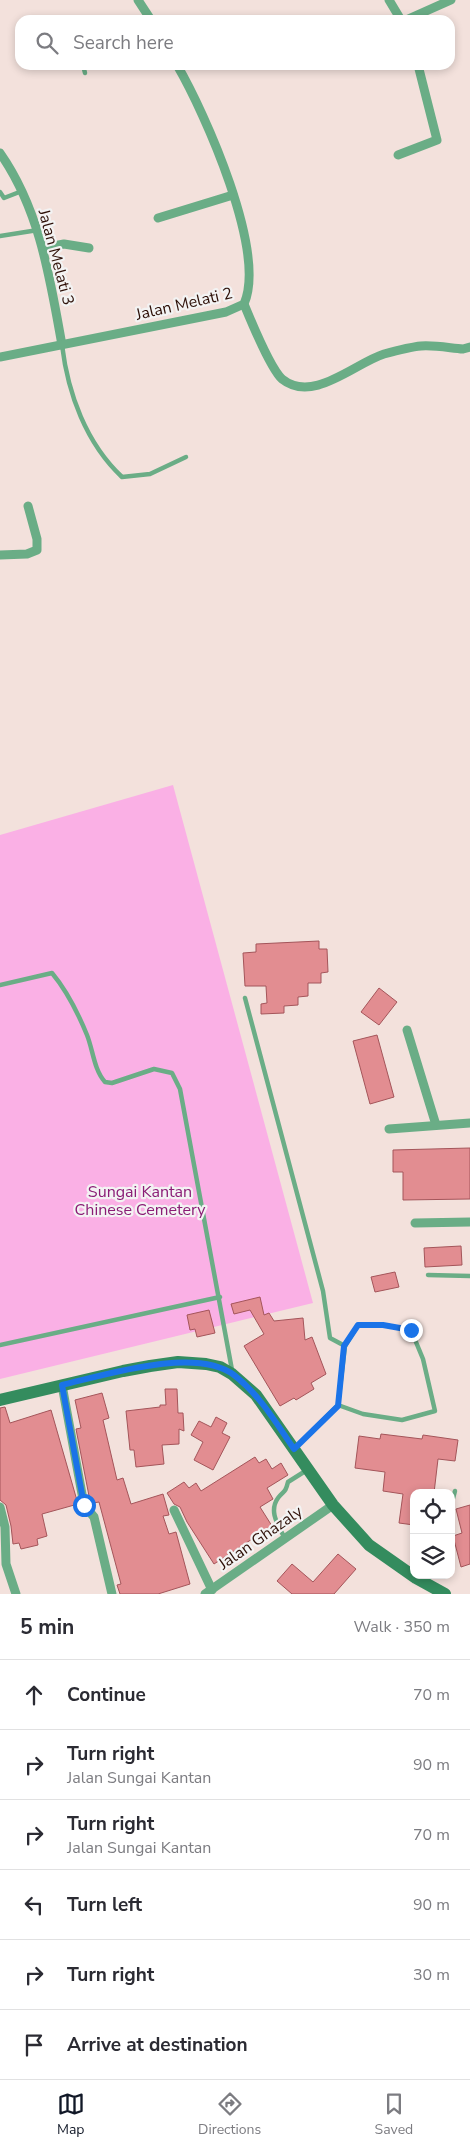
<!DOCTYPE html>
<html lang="en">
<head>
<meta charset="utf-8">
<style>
	:root { --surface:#fff; --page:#f7f7f7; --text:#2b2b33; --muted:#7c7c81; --line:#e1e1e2; --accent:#111827 }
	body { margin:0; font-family:"Nunito Sans",sans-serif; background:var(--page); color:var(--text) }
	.controls { position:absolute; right:15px; bottom:15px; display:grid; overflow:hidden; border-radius:10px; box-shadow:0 2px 8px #0003 }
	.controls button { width:45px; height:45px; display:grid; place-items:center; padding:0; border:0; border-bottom:1px solid var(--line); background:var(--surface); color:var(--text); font:25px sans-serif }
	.stop { position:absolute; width:15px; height:15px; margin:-11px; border:4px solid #1a73e8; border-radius:50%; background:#fff }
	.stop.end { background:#1a73e8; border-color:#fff; box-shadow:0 1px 5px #0008 }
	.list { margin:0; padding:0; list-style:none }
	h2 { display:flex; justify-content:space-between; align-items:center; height:65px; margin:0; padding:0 20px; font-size:21px }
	h2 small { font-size:16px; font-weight:400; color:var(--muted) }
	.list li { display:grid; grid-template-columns:32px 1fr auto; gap:15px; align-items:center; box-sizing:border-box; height:70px; padding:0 20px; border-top:1px solid var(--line) }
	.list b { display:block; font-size:19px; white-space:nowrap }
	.list p { margin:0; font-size:16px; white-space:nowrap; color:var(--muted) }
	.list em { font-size:16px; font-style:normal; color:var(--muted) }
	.icon { flex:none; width:28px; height:28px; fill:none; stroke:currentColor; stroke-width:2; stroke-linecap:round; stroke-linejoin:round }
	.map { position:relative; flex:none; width:470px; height:1594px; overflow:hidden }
	.search { position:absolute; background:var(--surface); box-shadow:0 2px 8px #0003; left:15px; right:15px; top:15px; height:55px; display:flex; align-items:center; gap:12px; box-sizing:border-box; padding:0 18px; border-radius:15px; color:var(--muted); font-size:19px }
	.sheet { height:485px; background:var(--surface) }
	nav { display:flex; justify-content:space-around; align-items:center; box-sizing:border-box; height:70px; border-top:1px solid var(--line); background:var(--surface); font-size:14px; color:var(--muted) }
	nav a { display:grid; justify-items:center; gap:2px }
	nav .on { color:var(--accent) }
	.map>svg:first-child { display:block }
	.green { fill:#fab0e5 }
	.building { fill:#e28d91; stroke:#a4555a }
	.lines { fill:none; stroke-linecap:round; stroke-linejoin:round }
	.service { stroke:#6aad86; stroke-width:4.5 }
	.minor { stroke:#6aad86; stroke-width:9 }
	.secondary { stroke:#348c5e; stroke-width:12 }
	.route { stroke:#1a73e8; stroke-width:6 }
	.labels { text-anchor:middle; stroke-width:4.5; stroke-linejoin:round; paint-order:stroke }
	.street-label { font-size:16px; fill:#2e1008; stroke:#f3f3f3 }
	.park-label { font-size:16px; fill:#8a1c75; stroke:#f3f3f3 }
</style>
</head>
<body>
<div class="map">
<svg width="470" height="1594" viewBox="0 0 470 1594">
	<rect width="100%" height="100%" fill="#f3e1dc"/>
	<polygon class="green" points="173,785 313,1303 0,1379 0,835"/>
	<g class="building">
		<polygon points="319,941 319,949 327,949 328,972 321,973 321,983 308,983 308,996 298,997 298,1005 284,1006 284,1013 261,1014 261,1004 267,1003 266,986 245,986 243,953 256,952 256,944"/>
		<polygon points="379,988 397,1002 379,1025 361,1012"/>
		<polygon points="377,1035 394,1097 370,1104 353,1041"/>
		<polygon points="470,1148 470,1199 403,1200 403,1172 393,1172 393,1150"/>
		<polygon points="461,1246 462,1265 425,1267 424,1248"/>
		<polygon points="395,1272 399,1287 375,1292 371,1277"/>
		<polygon points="260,1297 264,1315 269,1313 274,1321 303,1318 305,1340 312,1337 326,1374 311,1383 314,1389 296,1400 294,1398 280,1406 244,1346 264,1334 250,1310 234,1314 231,1304"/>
		<polygon points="209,1310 215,1333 197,1337 195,1329 190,1330 187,1315"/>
		<polygon points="165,1389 177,1389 178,1413 183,1413 184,1431 179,1429 179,1444 162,1445 164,1464 136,1467 134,1450 130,1450 126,1411 160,1407 160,1405 166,1405"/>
		<polygon points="102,1393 109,1418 103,1420 117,1480 123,1478 131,1504 163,1494 169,1515 163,1516 169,1534 176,1532 190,1584 158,1594 120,1594 117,1585 121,1584 99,1502 93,1503 92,1500 90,1501 76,1429 81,1428 75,1400"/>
		<polygon points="5,1407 10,1423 51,1410 78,1504 42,1514 47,1536 37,1539 38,1545 21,1549 19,1543 13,1544 11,1526 6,1505 0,1500 0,1408"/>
		<polygon points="216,1417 227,1423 222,1433 230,1437 213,1470 194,1460 203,1442 191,1435 199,1421 211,1427"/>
		<polygon points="381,1434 422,1439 423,1435 458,1440 455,1461 438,1459 434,1493 414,1493 414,1525 399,1523 403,1494 383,1491 385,1472 355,1468 359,1436 380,1439"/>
		<polygon points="255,1457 259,1463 266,1459 272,1469 281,1463 288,1475 267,1488 273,1499 260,1507 272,1526 214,1564 187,1522 180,1507 174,1504 167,1493 184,1482 189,1488 196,1483 201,1491"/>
		<polygon points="470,1505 470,1564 461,1567 453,1536 462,1533 456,1509"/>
		<polygon points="338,1554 356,1569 334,1594 292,1594 277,1581 292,1564 313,1582"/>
	</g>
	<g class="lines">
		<g class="service">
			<polyline points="83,65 85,73"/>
			<polyline points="0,192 4,198 22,191"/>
			<polyline points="0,236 38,230"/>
			<path d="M62 345C68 394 86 443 122 477L150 474 186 457"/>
			<path d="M0 985 52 973C67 991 78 1013 87 1035 93 1050 94 1070 105 1082L112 1083 154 1069 172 1073 180 1089 232 1370"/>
			<polyline points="245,998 323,1291 330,1338 345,1346"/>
			<polyline points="428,1275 470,1276"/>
			<polyline points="0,1345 220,1297"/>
			<polyline points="295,1448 338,1405 345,1346 358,1325 383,1325 411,1330 423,1359 435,1411 402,1420 363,1414 338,1405"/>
			<polyline points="451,1506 455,1491"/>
			<path d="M285 1539C279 1526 268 1512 278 1498 284 1490 285 1494 288 1482L307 1470"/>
		</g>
		<g class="minor">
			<polyline points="138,0 151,20"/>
			<polyline points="389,0 401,20"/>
			<polyline points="406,20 451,0"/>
			<path d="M0 153C40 210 50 279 62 345"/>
			<polyline points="398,155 437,140 418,65"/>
			<polyline points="158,218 233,195"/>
			<polyline points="43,248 64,244 89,248"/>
			<path d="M244 304C251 321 270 368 282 379 313 404 355 363 384 354 395 351 410 347 421 346 435 345 450 348 463 349L470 347"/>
			<path d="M0 357 226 312 244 304C267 252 205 113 177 65"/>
			<polyline points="0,555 27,554 37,550 37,539 28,506"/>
			<polyline points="407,1030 436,1125"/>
			<polyline points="389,1129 470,1123"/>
			<polyline points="415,1223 470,1222"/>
			<polyline points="62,1385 84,1505 94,1517 112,1594"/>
			<polyline points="0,1507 5,1527 6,1564 16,1594"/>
			<polyline points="174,1510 212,1590"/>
			<polyline points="205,1594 333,1505"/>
		</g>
		<polyline class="secondary" points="0,1400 123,1371 150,1366 178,1362 206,1364 220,1367 232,1374 256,1395 333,1505 369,1545 416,1578 445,1594"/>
	</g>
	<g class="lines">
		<path class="route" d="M84 1505 62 1385C105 1375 196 1346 234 1375 260 1395 276 1423 294 1449L338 1406 344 1346 358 1325H383L411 1330"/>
	</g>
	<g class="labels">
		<g class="street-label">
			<text transform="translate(57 257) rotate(75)" y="6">Jalan Melati 3</text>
			<text transform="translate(184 303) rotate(-13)" y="6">Jalan Melati 2</text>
			<text transform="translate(260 1537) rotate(-35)" y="6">Jalan Ghazaly</text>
		</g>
		<g class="park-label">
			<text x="140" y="1197">Sungai Kantan<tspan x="140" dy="18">Chinese Cemetery</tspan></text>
		</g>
	</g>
</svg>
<div class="controls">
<button><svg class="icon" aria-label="locate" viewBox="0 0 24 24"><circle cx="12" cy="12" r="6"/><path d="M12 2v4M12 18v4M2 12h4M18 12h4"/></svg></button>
<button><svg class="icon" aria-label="layers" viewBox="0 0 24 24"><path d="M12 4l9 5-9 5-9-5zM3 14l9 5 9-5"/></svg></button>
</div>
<div class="stop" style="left:84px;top:1505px"></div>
<div class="stop end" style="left:411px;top:1330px"></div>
<div class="search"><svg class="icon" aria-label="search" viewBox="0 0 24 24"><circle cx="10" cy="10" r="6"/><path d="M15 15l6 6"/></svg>Search here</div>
</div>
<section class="sheet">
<h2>5 min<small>Walk · 350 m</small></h2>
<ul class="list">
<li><svg class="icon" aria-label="ahead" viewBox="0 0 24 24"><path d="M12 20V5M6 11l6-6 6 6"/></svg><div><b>Continue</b></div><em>70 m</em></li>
<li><svg class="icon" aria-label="right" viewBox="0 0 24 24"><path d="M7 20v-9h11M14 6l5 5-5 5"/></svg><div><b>Turn right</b><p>Jalan Sungai Kantan</p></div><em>90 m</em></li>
<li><svg class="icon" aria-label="right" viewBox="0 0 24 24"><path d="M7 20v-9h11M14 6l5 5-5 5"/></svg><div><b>Turn right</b><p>Jalan Sungai Kantan</p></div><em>70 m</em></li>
<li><svg class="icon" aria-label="left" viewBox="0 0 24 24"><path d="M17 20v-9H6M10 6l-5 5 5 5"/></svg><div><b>Turn left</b></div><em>90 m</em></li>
<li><svg class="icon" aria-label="right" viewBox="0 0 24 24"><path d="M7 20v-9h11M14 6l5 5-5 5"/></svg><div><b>Turn right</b></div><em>30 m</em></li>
<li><svg class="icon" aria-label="arrive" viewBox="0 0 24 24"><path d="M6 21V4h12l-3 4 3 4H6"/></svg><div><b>Arrive at destination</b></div></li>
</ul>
</section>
<nav>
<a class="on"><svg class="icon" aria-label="map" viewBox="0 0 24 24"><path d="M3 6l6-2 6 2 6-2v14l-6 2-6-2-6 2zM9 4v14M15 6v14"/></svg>Map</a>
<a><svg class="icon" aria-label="directions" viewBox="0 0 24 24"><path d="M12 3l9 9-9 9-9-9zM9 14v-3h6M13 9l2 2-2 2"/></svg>Directions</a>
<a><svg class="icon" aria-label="saved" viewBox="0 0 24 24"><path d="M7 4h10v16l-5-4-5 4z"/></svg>Saved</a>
</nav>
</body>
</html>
